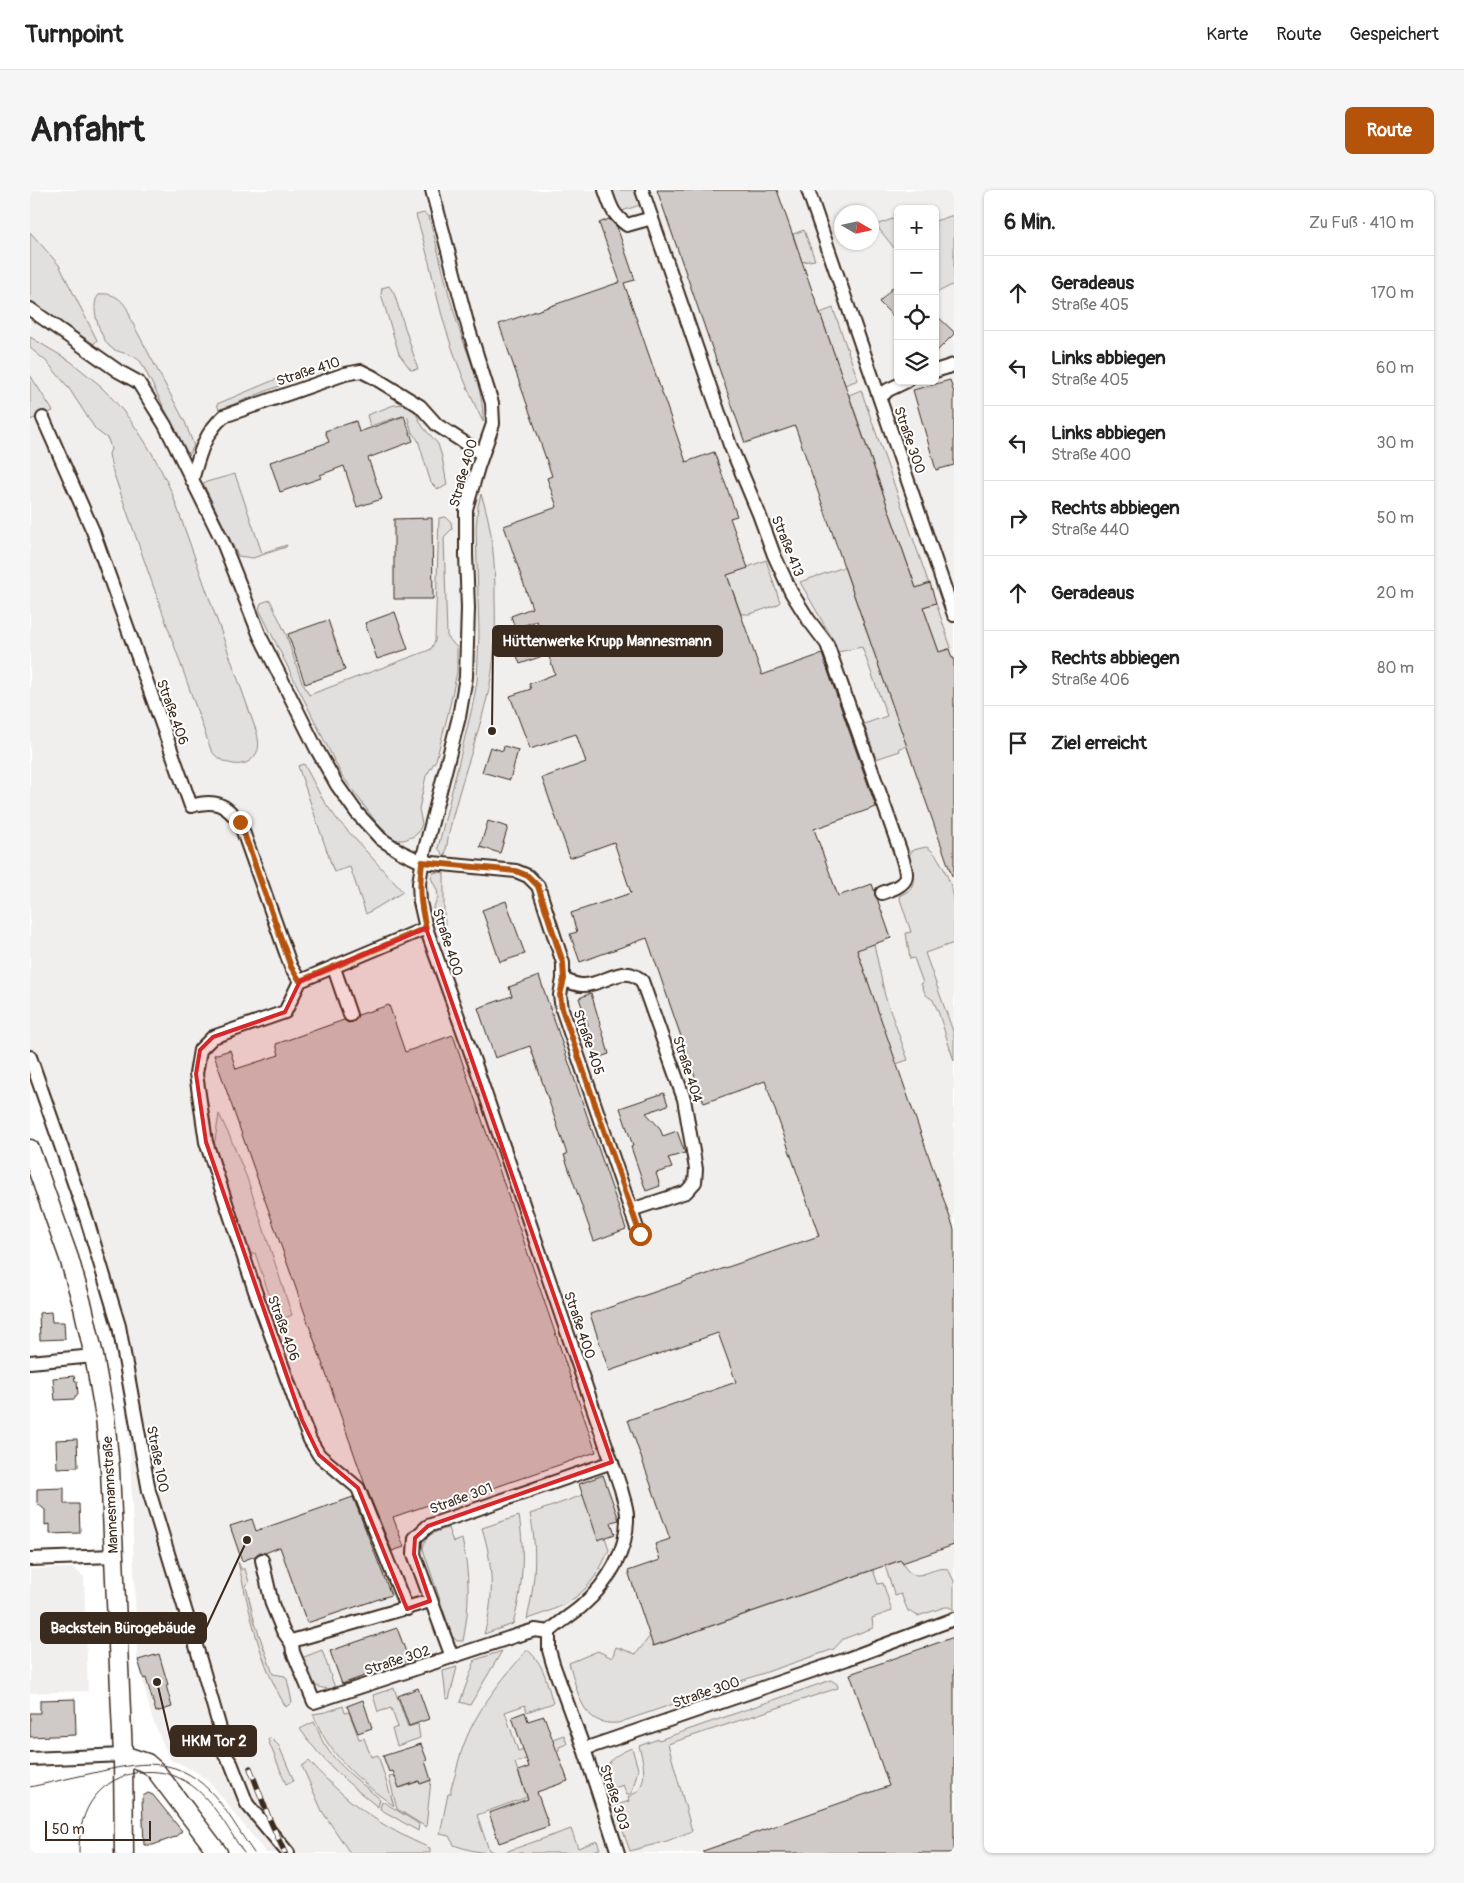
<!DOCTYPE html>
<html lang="de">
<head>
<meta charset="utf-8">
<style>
	:root { --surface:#fff; --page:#f6f6f6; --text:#222; --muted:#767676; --line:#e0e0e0; --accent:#b45309 }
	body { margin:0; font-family:Pangolin,sans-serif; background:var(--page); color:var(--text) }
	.controls { position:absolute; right:15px; top:15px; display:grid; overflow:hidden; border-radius:8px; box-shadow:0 1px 4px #0004 }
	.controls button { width:45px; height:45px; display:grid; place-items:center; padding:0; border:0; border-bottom:1px solid var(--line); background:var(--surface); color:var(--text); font:25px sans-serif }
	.compass { position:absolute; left:804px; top:15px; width:45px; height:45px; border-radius:50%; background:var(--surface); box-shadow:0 1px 4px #0004; rotate:99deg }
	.scale { position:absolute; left:15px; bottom:12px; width:106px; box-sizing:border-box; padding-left:5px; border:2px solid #3b2a1e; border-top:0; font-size:14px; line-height:18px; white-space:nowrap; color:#3b2a1e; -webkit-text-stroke:4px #fff; paint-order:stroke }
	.stop { position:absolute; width:15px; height:15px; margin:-11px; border:4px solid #b45309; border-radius:50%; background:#fff }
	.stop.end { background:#b45309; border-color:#fff; box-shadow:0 1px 5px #0008 }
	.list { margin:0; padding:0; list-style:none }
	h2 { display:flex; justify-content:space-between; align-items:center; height:65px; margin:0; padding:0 20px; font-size:21px }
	h2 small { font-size:16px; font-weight:400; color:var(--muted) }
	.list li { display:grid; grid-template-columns:32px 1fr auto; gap:15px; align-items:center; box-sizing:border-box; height:75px; padding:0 20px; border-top:1px solid var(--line) }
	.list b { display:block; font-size:19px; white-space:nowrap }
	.list p { margin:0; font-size:16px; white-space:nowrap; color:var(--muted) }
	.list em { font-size:16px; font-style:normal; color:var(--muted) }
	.icon { flex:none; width:28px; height:28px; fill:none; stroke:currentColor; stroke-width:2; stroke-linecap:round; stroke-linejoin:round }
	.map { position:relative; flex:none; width:924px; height:1663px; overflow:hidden; border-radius:8px }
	header { display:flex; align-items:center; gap:30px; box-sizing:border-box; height:70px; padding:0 25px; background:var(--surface); border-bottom:1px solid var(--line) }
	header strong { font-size:24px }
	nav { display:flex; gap:28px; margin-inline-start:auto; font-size:18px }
	.intro { display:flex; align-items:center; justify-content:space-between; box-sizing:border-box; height:120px; padding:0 30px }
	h1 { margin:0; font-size:35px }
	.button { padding:12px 22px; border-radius:8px; background:var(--accent); color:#fff; font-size:18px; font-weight:700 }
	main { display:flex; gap:30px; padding:0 30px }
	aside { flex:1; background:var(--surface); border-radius:8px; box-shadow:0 1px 4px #0004 }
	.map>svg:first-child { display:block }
	.built { fill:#f1efee; fill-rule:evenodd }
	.green { fill:#e2e0de; stroke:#8e857e }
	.building { fill:#cfcac7; stroke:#3b2a1e }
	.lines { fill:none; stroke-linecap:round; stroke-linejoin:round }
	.street-casing { stroke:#3b2a1e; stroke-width:16 }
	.secondary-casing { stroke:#3b2a1e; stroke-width:21 }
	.street { stroke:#fff; stroke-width:12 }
	.secondary { stroke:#fff; stroke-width:18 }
	.tram { stroke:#3b2a1e; stroke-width:1 }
	.rail-casing { stroke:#3b2a1e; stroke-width:5.5 }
	.rail { stroke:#fff; stroke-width:4; stroke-dasharray:11; stroke-linecap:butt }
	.route { stroke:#b45309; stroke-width:6 }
	.marked { fill:#d62828; fill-opacity:0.2; stroke:#d62828; stroke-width:4; stroke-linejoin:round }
	.labels { text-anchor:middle; stroke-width:4; stroke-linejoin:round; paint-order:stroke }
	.street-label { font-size:14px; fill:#3b2a1e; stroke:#fff }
	.leader { fill:none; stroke:#3b2a1e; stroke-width:2 }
	.callout-dot { fill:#3b2a1e; stroke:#fff; stroke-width:2 }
	.callout { fill:#3b2a1e; stroke:#3b2a1e; stroke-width:2 }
	.callout-label { font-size:15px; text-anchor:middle; font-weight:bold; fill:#fff }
</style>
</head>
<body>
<header>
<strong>Turnpoint</strong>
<nav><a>Karte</a><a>Route</a><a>Gespeichert</a></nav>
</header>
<div class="intro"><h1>Anfahrt</h1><a class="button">Route</a></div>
<main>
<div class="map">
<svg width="924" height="1663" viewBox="0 0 924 1663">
	<rect width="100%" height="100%" fill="#fff"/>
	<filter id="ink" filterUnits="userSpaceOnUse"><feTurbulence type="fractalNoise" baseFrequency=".02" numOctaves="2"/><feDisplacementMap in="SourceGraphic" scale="10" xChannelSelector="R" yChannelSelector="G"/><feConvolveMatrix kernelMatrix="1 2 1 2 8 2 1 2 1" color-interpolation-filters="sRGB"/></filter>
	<g filter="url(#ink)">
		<g class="built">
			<path d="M0 0H924V1663H236L182 1595 168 1583 149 1573 140 1570 122 1528 107 1468 100 1257 95 1216 85 1155 60 1065 0 891ZM868 19H905V191H868ZM812 22H842V52H812Z"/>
			<polygon points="43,1378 54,1387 58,1501 0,1503 0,1379"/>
		</g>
		<g class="green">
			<polygon points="581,0 604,0 610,15 589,22"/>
			<path d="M394 23 399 27C409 62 416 98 427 132 437 165 454 197 453 232 434 193 418 152 408 110 401 81 395 53 386 25Z"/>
			<polygon points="924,25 924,94 906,103 905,31"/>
			<polygon points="868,27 868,63 846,35"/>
			<polygon points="774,40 785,70 772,72 763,44"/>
			<polygon points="0,42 29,75 67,150 64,154 0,111"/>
			<polygon points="359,96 364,103 388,179 381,180 369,164 351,104 352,98"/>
			<path d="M70 104C86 102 98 114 101 130L155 232 164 256 158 265 111 172C102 162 87 164 79 156 70 146 58 113 70 104Z"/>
			<polygon points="803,118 828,190 815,195 790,123"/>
			<path d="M0 147 40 171 71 196V197C103 228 124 263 142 303L227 543C228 549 230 556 227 562 218 582 190 575 181 560L82 279 79 264 81 259 78 249 66 240 38 197 16 171 0 158Z"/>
			<polygon points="0,185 23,221 0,230"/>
			<polygon points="249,188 249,196 189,220 187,214"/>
			<polygon points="831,200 899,394 886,398 819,205"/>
			<polygon points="376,214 385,222 393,237 408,254 412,267 417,295 410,299 406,298 401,293 388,250 382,243 378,228 375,225 340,236 337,225 364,215"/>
			<polygon points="205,284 232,363 257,355 256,357 223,368 208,366 173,293"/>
			<path d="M451 304C463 338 465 374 465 410 466 443 465 475 457 508 444 562 422 612 415 667L408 658 442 518 447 492 449 443 446 338 448 316Z"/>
			<polygon points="416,327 421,332 422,339 414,347 417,446 427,458 427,482 418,524 406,570 396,586 389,619 392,634 388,643 384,646 374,650 368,650 362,648 346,632 311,584 229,419 231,413 240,410 256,444 271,490 279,505 397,461 401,459 405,451 409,328"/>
			<polygon points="736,370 750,412 747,415 720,424 711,424 697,385"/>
			<polygon points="814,377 877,556 869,558 870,561 846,569 834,534 857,526 832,457 808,462 799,443 770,392"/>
			<polygon points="906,413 921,458 909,462 893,417"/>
			<polygon points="274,574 293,610 307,629 373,702 336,724 320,677 304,682 268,576"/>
			<path d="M896 657C909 661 923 697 924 710 924 724 924 739 924 753L895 763 924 844V871L908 821 903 810 896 805 891 794 893 793 884 768 880 769 876 743 881 742 869 706 880 700 884 691 879 671V665L883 660Z"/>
			<polygon points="407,682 414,683 414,723 416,745 403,726 403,718 408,708 407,700 401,688 403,683"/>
			<polygon points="816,728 836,730 844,754 855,806 878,870 866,874"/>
			<polygon points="189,924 200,947 217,988 262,1125 248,1131 225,1063 218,1065 183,963"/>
			<path d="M553 1305 575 1347 579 1360C559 1405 542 1414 497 1429 505 1394 508 1360 500 1324Z"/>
			<path d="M489 1326C495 1363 493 1398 483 1434L454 1444C465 1408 463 1373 452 1338Z"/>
			<path d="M418 1338 423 1352 432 1349C440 1384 440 1416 433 1451H427L422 1446 393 1359C395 1344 405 1342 418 1338Z"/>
			<path d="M871 1370C884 1400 899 1375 918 1379L924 1391V1420L919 1417H915L888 1426 878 1421 871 1404 865 1406 855 1376Z"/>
			<path d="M208 1372 211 1379H215L219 1392 216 1396 225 1433 243 1484 255 1486 257 1489 262 1512 256 1517C230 1475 219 1420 208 1372Z"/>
			<path d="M843 1380 848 1394 853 1393 862 1421 842 1428 843 1438 813 1449 804 1459 588 1533C551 1537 548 1501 539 1473L568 1461 582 1468 586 1457 606 1464 620 1446 624 1456Z"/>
			<path d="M292 1460 305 1498C281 1502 278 1486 269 1469Z"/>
			<path d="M497 1460C514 1472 517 1494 523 1513L497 1522 495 1515 475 1522 488 1561 534 1545 537 1554 529 1557V1560L517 1564 515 1562 485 1573 497 1607 447 1625 459 1660 466 1663C450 1663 438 1660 424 1655L419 1646 410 1644 418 1604H421C420 1597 424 1590 426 1582 436 1532 464 1499 497 1460Z"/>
			<polygon points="472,1461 440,1515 430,1512 445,1470"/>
			<polygon points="427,1477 419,1509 416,1508 413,1481"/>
			<path d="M801 1490 807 1494 808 1498 638 1554 662 1641 637 1651 600 1661 584 1616 599 1611 598 1607C620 1599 614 1574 609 1556L628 1549 629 1550Z"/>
			<polygon points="364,1498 378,1537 388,1534 390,1548 367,1556 362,1539 368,1537 361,1518 348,1522 343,1505"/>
			<path d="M313 1516 315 1523 319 1522 329 1549 334 1548 341 1567 348 1565 364 1616C340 1599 313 1577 297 1552 291 1543 287 1533 283 1524L296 1522Z"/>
			<path d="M284 1532C288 1539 290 1547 294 1554 307 1575 331 1593 350 1609L348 1617C318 1594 291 1570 270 1539Z"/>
			<polygon points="239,1548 241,1548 249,1556 264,1591 256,1594 238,1550"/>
			<path d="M602 1558 608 1579 602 1603 597 1605 593 1595 579 1600C570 1576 581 1566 602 1558Z"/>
			<path d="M279 1571C314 1610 352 1638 400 1658V1663H320L292 1621 272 1576Z"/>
			<polygon points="365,1586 370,1598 390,1591 391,1594 401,1590 396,1637 367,1619 359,1587"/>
			<polygon points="352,1611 389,1634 388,1641 350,1619"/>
			<polygon points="541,1639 548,1658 567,1651 570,1659 555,1663 472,1663"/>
		</g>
		<g class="building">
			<polygon points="627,0 747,0 886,398 900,393 906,413 893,417 909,462 919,459 922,468 924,468 924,686 922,686 765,236 715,253"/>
			<polygon points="579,29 587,37 605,90 594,93 656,272 684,262 707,326 700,328 718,378 697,385 732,485 792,464 846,617 784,639 808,706 842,694 861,748 827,760 924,1039 924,1355 872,1373 871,1370 623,1456 598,1381 630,1370 625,1354 640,1349 598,1230 706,1192 688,1143 579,1181 560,1124 789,1046 735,891 674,913 617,748 550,772 540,744 547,742 541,723 601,703 584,652 540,668 512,588 556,572 546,544 500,559 480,506 501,499 499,494 525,484 518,464 490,474 485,461 514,451 507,431 485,438 481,426 502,418 474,336 527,317 517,288 522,286 469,134 590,92 569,33"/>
			<polygon points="868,92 868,131 849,112"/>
			<polygon points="905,124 924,142 924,144 905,163"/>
			<polygon points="920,190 924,203 924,275 906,280 883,200"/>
			<polygon points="374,226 383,251 338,268 352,309 327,317 314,276 290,285 291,288 250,302 240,272 299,252 295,241 326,231 329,242"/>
			<polygon points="402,328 403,409 364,409 364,329"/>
			<polygon points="365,422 378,459 347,469 335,433"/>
			<polygon points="298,430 315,480 275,494 258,444"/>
			<polygon points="474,556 488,560 480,590 452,582 460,557 473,561"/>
			<polygon points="458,631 478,637 470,663 450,657"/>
			<polygon points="476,711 495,764 470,772 452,720"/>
			<polygon points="509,786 596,1039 564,1051 534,965 537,964 500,856 465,868 448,818 482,806 479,797"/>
			<polygon points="561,803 579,864 567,868 556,836 558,835 549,808"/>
			<polygon points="359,815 375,862 423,845 566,1262 412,1316 410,1311 363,1327 374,1357 362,1361 334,1292 184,865 200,860 206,879 249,865 246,854 314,830 318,833 323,832 328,825"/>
			<polygon points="634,903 638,915 616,923 629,937 633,946 647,941 655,963 638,968 642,978 626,983 630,996 616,1001 601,957 603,956 590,918"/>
			<polygon points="21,1122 22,1132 34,1132 35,1149 10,1150 9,1123"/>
			<polygon points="44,1186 45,1191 47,1191 48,1205 45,1206 45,1209 25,1210 23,1188"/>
			<polygon points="47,1249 48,1277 27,1278 26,1250"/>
			<polygon points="573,1285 589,1330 581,1332 585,1344 568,1350 549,1294"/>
			<polygon points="34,1298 34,1314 49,1314 50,1343 20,1344 20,1334 15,1335 15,1320 7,1313 7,1299"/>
			<polygon points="323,1307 361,1405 277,1433 250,1357 235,1363 230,1362 225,1366 212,1371 200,1336 222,1329 226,1341"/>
			<polygon points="367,1438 379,1470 312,1494 300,1461"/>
			<polygon points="924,1447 924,1663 673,1663 673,1661 859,1596 820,1484"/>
			<polygon points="129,1464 138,1495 136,1495 142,1517 126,1522 116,1488 114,1489 108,1470"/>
			<polygon points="388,1498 399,1529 379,1536 368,1506"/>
			<polygon points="45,1509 46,1545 0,1547 0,1523 10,1523 10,1510"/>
			<polygon points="333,1510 342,1538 328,1543 317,1516"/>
			<polygon points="495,1522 498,1531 514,1526 538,1591 507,1602 519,1636 469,1653 459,1623 498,1609 488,1581 499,1577 482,1527"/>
			<polygon points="391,1554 397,1570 395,1571 401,1590 390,1594 389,1591 369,1598 363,1581 359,1582 353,1566"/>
			<polygon points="118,1603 123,1605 152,1641 145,1647 123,1655 114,1655 112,1609 113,1606"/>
		</g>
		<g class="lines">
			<g class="street-casing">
				<g id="street">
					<path d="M402 0 439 140 462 213 463 234 448 277 436 319V365L438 418 436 487 429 527 394 663 389 693 390 712 396 738 445 874 591 1299C593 1308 597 1317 597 1326 598 1361 577 1394 552 1416 542 1425 529 1432 519 1442"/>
					<path d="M575 0C581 17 582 24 597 35L622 28"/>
					<path d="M612 0 700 255 729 324 744 365 761 402 778 429 797 454 870 660C878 688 883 692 852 703"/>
					<polyline points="778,0 924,425"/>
					<polyline points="0,119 88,181 108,192 135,235 192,350 230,446 286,558 307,595 327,623 351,649 371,662 392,672 486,681 498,686 508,696 533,773 533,789 530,805 532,819 609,1044"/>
					<polyline points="905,181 924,175"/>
					<polyline points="850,208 858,200 877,191"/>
					<path d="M13 228 63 341 161 616C184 609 195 613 210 633L261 777 270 791"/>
					<path d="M162 290C169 266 174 243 194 226L315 184 331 181 343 187 390 216 407 235 452 264"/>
					<polyline points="304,778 320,825"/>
					<path d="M533 789C539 792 546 795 552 795 574 796 593 772 612 791L654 909 666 979 665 992 656 1002 601 1020"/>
					<polyline points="0,867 57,1030 89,1136 119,1301 164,1449 189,1535 195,1565 201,1573 217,1614 258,1663"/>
					<polyline points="0,1172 64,1166"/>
					<polyline points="0,1369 84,1366"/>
					<polyline points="232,1370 242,1414 253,1441 262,1454 263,1462 284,1512 485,1446 505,1440 519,1442"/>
					<polyline points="377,1419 328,1298 289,1265 280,1250 272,1230 225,1101 176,952 166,884 170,860 183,847 255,822 270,791 396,738"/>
					<polyline points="519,1442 519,1460 523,1474 554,1559 817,1469 924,1429"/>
					<polyline points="262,1454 265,1450 400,1411"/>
					<polyline points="422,1467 384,1364 385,1348 398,1336 582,1272"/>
					<polyline points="554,1559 588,1663"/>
					<polyline points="0,1569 93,1565"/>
				</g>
			</g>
			<g class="secondary-casing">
				<g id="secondary">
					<polyline points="0,959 39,1068 53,1117 64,1166 75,1227 80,1279 93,1565 94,1663"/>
					<polyline points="93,1565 117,1573 126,1581 188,1663"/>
				</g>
			</g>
			<use href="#street" class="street"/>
			<use href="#secondary" class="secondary"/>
			<g class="tram">
				<path d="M0 1597C21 1592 42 1588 63 1583 108 1573 144 1564 180 1601 195 1616 211 1645 224 1663"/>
				<path d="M49 1663C49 1645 51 1628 61 1612 80 1582 123 1573 153 1590 180 1604 197 1638 214 1663"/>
			</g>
			<g class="rail-casing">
				<polyline id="rail" points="220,1578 239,1628 255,1663"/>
			</g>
			<use href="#rail" class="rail"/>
		</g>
	</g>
	<g class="lines" filter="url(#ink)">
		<path class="route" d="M210 632 261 777 270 791 396 738C390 713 389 697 392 672L486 681 498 686 508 696 533 773 534 789 530 805 532 819 610 1044"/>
	</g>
	<path class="marked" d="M396 738 582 1272 398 1336 385 1348 384 1364 400 1411 377 1419 328 1298 289 1265 272 1230 176 952 166 884 170 860 183 847 255 822 270 791Z"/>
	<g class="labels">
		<g class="street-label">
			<text transform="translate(278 181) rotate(-18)" y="5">Straße 410</text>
			<text transform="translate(880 250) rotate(71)" y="5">Straße 300</text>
			<text transform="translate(433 283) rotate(-74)" y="5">Straße 400</text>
			<text transform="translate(758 356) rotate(68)" y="5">Straße 413</text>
			<text transform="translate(143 522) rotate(70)" y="5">Straße 406</text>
			<text transform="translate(418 752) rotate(72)" y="5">Straße 400</text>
			<text transform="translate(559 852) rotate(71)" y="5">Straße 405</text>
			<text transform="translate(658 879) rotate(72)" y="5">Straße 404</text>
			<text transform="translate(550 1135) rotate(71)" y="5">Straße 400</text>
			<text transform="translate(254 1138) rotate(70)" y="5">Straße 406</text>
			<text transform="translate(128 1269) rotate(79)" y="5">Straße 100</text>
			<text transform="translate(80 1305) rotate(-93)" y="5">Mannesmannstraße</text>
			<text transform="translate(431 1308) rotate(-20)" y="5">Straße 301</text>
			<text transform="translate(367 1470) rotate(-18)" y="5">Straße 302</text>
			<text transform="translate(676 1502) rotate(-19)" y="5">Straße 300</text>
			<text transform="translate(585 1607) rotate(72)" y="5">Straße 303</text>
		</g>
	</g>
	<path class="leader" d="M462 541L463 451M217 1350L176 1438M127 1492L141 1551"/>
	<g class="callout-dot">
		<circle cx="462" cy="541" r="5"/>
		<circle cx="217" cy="1350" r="5"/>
		<circle cx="127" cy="1492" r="5"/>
	</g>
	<g class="callout">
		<rect x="463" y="436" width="229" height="30" rx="5"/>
		<rect x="11" y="1423" width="165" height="30" rx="5"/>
		<rect x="141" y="1536" width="85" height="30" rx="5"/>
	</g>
	<g class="callout-label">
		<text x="577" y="456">Hüttenwerke Krupp Mannesmann</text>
		<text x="93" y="1443">Backstein Bürogebäude</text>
		<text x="184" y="1556">HKM Tor 2</text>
	</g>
</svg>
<div class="controls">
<button>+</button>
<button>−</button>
<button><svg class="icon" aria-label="locate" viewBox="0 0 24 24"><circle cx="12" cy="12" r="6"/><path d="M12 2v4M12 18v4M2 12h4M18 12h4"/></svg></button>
<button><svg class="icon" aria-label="layers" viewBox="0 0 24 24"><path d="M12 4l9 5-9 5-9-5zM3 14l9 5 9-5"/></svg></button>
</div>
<svg class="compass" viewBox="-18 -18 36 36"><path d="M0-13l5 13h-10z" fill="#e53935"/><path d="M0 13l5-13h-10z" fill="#767676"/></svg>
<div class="scale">50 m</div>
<div class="stop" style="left:610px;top:1044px"></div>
<div class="stop end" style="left:210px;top:632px"></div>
</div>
<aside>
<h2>6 Min.<small>Zu Fuß · 410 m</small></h2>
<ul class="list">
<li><svg class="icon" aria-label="ahead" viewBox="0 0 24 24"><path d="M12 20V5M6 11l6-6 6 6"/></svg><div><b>Geradeaus</b><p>Straße 405</p></div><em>170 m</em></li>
<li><svg class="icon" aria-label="left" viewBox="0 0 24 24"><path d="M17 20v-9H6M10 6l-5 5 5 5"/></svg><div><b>Links abbiegen</b><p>Straße 405</p></div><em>60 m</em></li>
<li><svg class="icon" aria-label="left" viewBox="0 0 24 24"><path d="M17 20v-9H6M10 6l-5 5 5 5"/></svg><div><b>Links abbiegen</b><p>Straße 400</p></div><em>30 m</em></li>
<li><svg class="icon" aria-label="right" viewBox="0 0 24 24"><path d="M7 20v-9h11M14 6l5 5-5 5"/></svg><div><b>Rechts abbiegen</b><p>Straße 440</p></div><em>50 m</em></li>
<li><svg class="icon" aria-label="ahead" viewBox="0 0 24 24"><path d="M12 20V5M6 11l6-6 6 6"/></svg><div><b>Geradeaus</b></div><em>20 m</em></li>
<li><svg class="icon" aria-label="right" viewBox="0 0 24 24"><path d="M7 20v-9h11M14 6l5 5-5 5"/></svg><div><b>Rechts abbiegen</b><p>Straße 406</p></div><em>80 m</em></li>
<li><svg class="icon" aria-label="arrive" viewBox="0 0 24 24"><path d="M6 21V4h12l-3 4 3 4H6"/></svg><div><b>Ziel erreicht</b></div></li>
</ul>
</aside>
</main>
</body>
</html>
